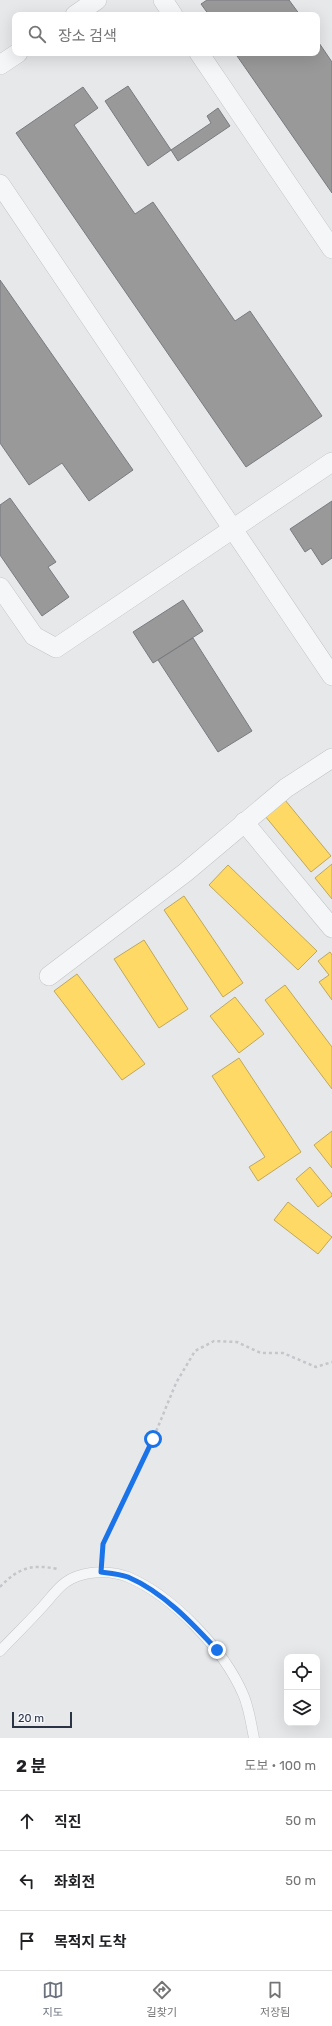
<!DOCTYPE html>
<html lang="ko">
<head>
<meta charset="utf-8">
<style>
	:root { --surface:#fff; --page:#f2f2f2; --text:#202124; --muted:#757577; --line:#e0e0e0; --accent:#6c737f }
	body { margin:0; font-family:Rubik,"Noto Sans KR",sans-serif; background:var(--page); color:var(--text) }
	.controls { position:absolute; right:12px; bottom:12px; display:grid; overflow:hidden; border-radius:8px; box-shadow:0 4px 16px #0002 }
	.controls button { width:36px; height:36px; display:grid; place-items:center; padding:0; border:0; border-bottom:1px solid var(--line); background:var(--surface); color:var(--text); font:20px sans-serif }
	.scale { position:absolute; left:12px; bottom:10px; width:60px; box-sizing:border-box; padding-left:4px; border:2px solid #2b3445; border-top:0; font-size:11px; line-height:14px; white-space:nowrap; color:#2b3445; -webkit-text-stroke:3px #f4f6f9; paint-order:stroke }
	.stop { position:absolute; width:12px; height:12px; margin:-9px; border:3px solid #1a73e8; border-radius:50%; background:#fff }
	.stop.end { background:#1a73e8; border-color:#fff; box-shadow:0 1px 4px #0008 }
	.list { margin:0; padding:0; list-style:none }
	h2 { display:flex; justify-content:space-between; align-items:center; height:52px; margin:0; padding:0 16px; font-size:17px }
	h2 small { font-size:13px; font-weight:400; color:var(--muted) }
	.list li { display:grid; grid-template-columns:26px 1fr auto; gap:12px; align-items:center; box-sizing:border-box; height:60px; padding:0 16px; border-top:1px solid var(--line) }
	.list b { display:block; font-size:15px; white-space:nowrap }
	.list em { font-size:13px; font-style:normal; color:var(--muted) }
	.icon { flex:none; width:22px; height:22px; fill:none; stroke:currentColor; stroke-width:2; stroke-linecap:round; stroke-linejoin:round }
	.map { position:relative; flex:none; width:332px; height:1738px; overflow:hidden }
	.search { position:absolute; background:var(--surface); box-shadow:0 4px 16px #0002; left:12px; right:12px; top:12px; height:44px; display:flex; align-items:center; gap:10px; box-sizing:border-box; padding:0 14px; border-radius:8px; color:var(--muted); font-size:15px }
	.sheet { height:232px; background:var(--surface) }
	nav { display:flex; justify-content:space-around; align-items:center; box-sizing:border-box; height:56px; border-top:1px solid var(--line); background:var(--surface); font-size:11px; color:var(--muted) }
	nav a { display:grid; justify-items:center; gap:2px }
	nav .on { color:var(--accent) }
	.map>svg:first-child { display:block }
	.homes { fill:#ffd966; stroke:#bfa85c }
	.industry { fill:#999; stroke:#787b80 }
	.lines { fill:none; stroke-linecap:round; stroke-linejoin:round }
	.lane-casing { stroke:#c4c6c8; stroke-width:11 }
	.street-casing { stroke:#c4c6c8; stroke-width:20 }
	.path { stroke:#c5c6ca; stroke-width:2.5; stroke-dasharray:3 3; stroke-linecap:butt }
	.lane { stroke:#f5f6f7; stroke-width:10 }
	.street { stroke:#f5f6f7; stroke-width:19 }
	.route { stroke:#1a73e8; stroke-width:5 }
</style>
</head>
<body>
<div class="map">
<svg width="332" height="1738" viewBox="0 0 332 1738">
	<rect width="100%" height="100%" fill="#e6e8ea"/>
	<g class="homes">
		<polygon points="285,800 331,856 311,872 265,816"/>
		<polygon points="332,864 332,899 315,878"/>
		<polygon points="228,865 317,951 298,970 209,885"/>
		<polygon points="184,896 243,983 223,997 164,910"/>
		<polygon points="144,940 188,1009 159,1028 114,959"/>
		<polygon points="330,952 332,955 332,1000 319,982 329,975 318,961"/>
		<polygon points="77,974 145,1064 122,1080 54,991"/>
		<polygon points="285,985 332,1047 332,1089 265,1000"/>
		<polygon points="235,997 264,1034 239,1053 210,1016"/>
		<polygon points="239,1058 301,1152 258,1181 249,1167 265,1157 212,1076"/>
		<polygon points="332,1131 332,1168 314,1145"/>
		<polygon points="310,1167 332,1194 332,1196 318,1207 296,1179"/>
		<polygon points="288,1202 332,1237 318,1254 274,1220"/>
	</g>
	<g class="industry">
		<polygon points="207,0 289,0 300,15 209,15 201,4"/>
		<polygon points="317,40 332,62 332,193 235,53 317,53"/>
		<polygon points="128,86 171,150 148,166 105,101"/>
		<polygon points="83,87 98,108 74,125 135,214 153,202 235,321 250,311 322,416 246,467 16,133"/>
		<polygon points="218,108 230,126 178,161 171,150 211,123 207,116"/>
		<polygon points="0,280 133,470 89,501 62,463 29,485 0,443"/>
		<polygon points="10,498 56,562 48,567 69,597 42,616 0,555 0,505"/>
		<polygon points="332,501 332,558 322,565 311,548 305,552 290,529"/>
		<polygon points="183,600 203,631 153,663 133,632"/>
		<polygon points="193,638 252,731 218,752 158,660"/>
	</g>
	<g class="lines">
		<g class="lane-casing">
			<path id="lane" d="M0 1651C14 1636 30 1621 44 1605 54 1594 62 1581 78 1576 93 1571 113 1571 128 1577 173 1596 224 1650 243 1694 249 1707 251 1724 254 1738"/>
		</g>
		<g class="street-casing">
			<g id="street">
				<polyline points="163,0 173,15"/>
				<polyline points="75,15 97,0"/>
				<polyline points="199,53 332,249"/>
				<polyline points="0,65 18,53"/>
				<polyline points="0,184 332,676"/>
				<polyline points="0,587 34,636 56,648 332,462"/>
				<polyline points="244,822 332,928"/>
				<polyline points="49,976 186,872 286,788 332,758"/>
			</g>
		</g>
		<g class="path">
			<polyline points="102,1557 103,1543 153,1439 176,1383 195,1351 214,1341 237,1342 261,1353 283,1353 316,1367 332,1362"/>
			<path d="M0 1587C19 1567 32 1564 58 1569"/>
		</g>
		<use href="#lane" class="lane"/>
		<use href="#street" class="street"/>
	</g>
	<g class="lines">
		<path class="route" d="M153 1439 103 1544 101 1572C109 1573 120 1574 128 1577 163 1592 192 1623 217 1650"/>
	</g>
</svg>
<div class="controls">
<button><svg class="icon" aria-label="locate" viewBox="0 0 24 24"><circle cx="12" cy="12" r="6"/><path d="M12 2v4M12 18v4M2 12h4M18 12h4"/></svg></button>
<button><svg class="icon" aria-label="layers" viewBox="0 0 24 24"><path d="M12 4l9 5-9 5-9-5zM3 14l9 5 9-5"/></svg></button>
</div>
<div class="scale">20 m</div>
<div class="stop" style="left:153px;top:1439px"></div>
<div class="stop end" style="left:217px;top:1650px"></div>
<div class="search"><svg class="icon" aria-label="search" viewBox="0 0 24 24"><circle cx="10" cy="10" r="6"/><path d="M15 15l6 6"/></svg>장소 검색</div>
</div>
<section class="sheet">
<h2>2 분<small>도보 · 100 m</small></h2>
<ul class="list">
<li><svg class="icon" aria-label="ahead" viewBox="0 0 24 24"><path d="M12 20V5M6 11l6-6 6 6"/></svg><div><b>직진</b></div><em>50 m</em></li>
<li><svg class="icon" aria-label="left" viewBox="0 0 24 24"><path d="M17 20v-9H6M10 6l-5 5 5 5"/></svg><div><b>좌회전</b></div><em>50 m</em></li>
<li><svg class="icon" aria-label="arrive" viewBox="0 0 24 24"><path d="M6 21V4h12l-3 4 3 4H6"/></svg><div><b>목적지 도착</b></div></li>
</ul>
</section>
<nav>
<a class="on"><svg class="icon" aria-label="map" viewBox="0 0 24 24"><path d="M3 6l6-2 6 2 6-2v14l-6 2-6-2-6 2zM9 4v14M15 6v14"/></svg>지도</a>
<a><svg class="icon" aria-label="directions" viewBox="0 0 24 24"><path d="M12 3l9 9-9 9-9-9zM9 14v-3h6M13 9l2 2-2 2"/></svg>길찾기</a>
<a><svg class="icon" aria-label="saved" viewBox="0 0 24 24"><path d="M7 4h10v16l-5-4-5 4z"/></svg>저장됨</a>
</nav>
</body>
</html>
